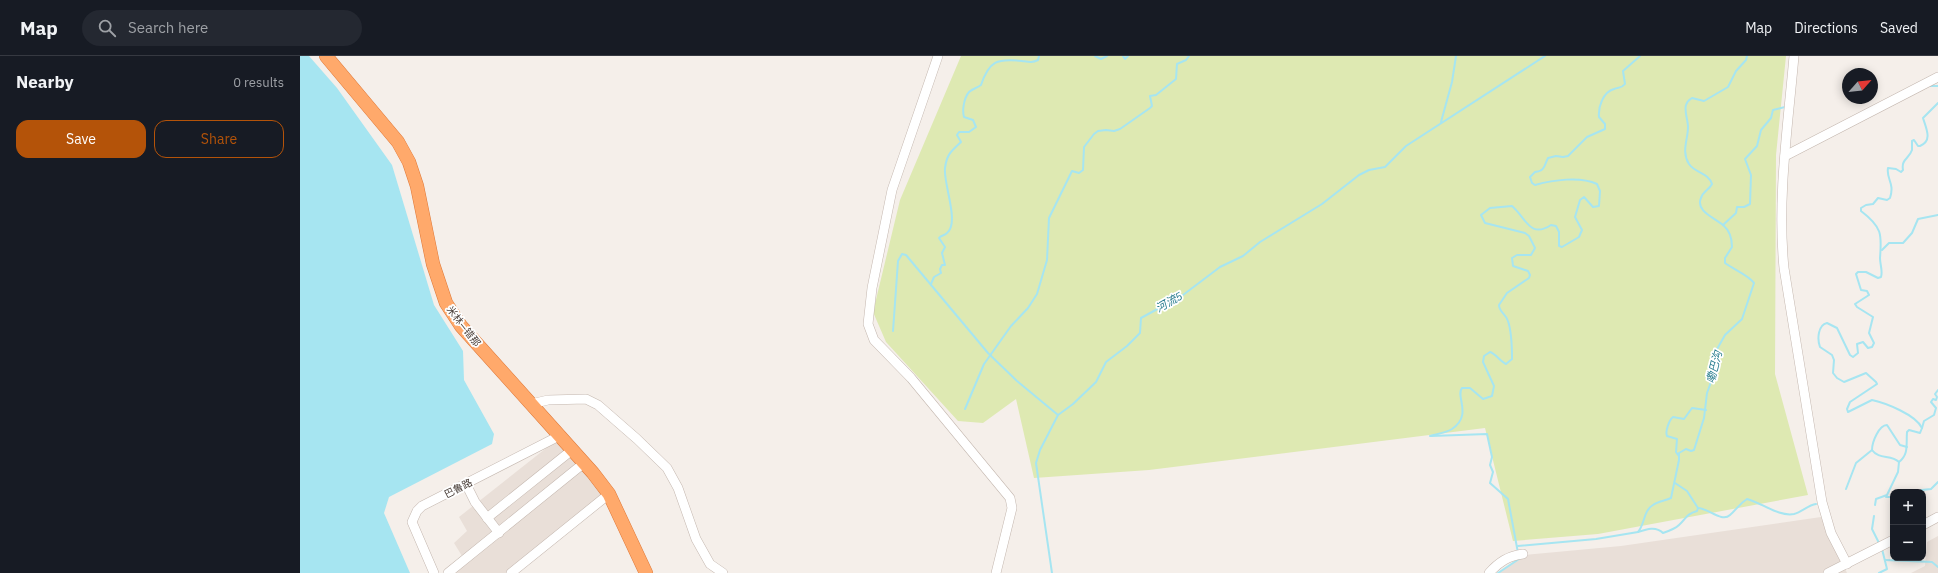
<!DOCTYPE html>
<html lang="en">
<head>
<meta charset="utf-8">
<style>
	:root { --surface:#171b24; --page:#242831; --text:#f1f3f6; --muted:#9ea1a6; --line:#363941; --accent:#b45309 }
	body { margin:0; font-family:"IBM Plex Sans","Noto Sans SC",sans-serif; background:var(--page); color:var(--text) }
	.controls { position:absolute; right:12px; bottom:12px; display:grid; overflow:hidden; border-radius:8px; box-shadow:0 2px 10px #0003 }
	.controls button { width:36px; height:36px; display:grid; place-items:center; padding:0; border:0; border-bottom:1px solid var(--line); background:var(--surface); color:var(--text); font:20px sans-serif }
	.compass { position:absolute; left:1542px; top:12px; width:36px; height:36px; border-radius:50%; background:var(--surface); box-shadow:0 2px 10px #0003; rotate:63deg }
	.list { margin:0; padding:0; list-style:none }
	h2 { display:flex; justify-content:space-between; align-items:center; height:52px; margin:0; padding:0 16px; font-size:17px }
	h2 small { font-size:13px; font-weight:400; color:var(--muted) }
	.actions { display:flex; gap:8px; padding:12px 16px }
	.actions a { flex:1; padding:9px 0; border:1px solid var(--accent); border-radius:12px; text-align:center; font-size:14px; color:var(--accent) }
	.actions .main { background:var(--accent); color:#fff }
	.icon { flex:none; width:22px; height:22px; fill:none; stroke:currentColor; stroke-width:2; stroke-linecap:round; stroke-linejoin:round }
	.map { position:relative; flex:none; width:1638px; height:517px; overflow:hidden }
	header { display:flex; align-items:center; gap:24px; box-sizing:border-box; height:56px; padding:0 20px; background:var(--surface); border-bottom:1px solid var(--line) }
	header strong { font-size:19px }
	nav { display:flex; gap:22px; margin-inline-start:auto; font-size:14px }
	.search { width:280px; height:36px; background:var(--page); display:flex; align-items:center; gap:10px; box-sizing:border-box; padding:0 14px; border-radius:22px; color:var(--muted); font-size:15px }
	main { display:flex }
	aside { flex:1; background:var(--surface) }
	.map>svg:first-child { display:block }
	.residential { fill:#e9dfd8 }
	.green { fill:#dee9b2 }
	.water { fill:#a6e5f1 }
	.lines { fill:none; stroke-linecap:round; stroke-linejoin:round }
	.stream { stroke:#a6e5f1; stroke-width:2 }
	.minor-casing { stroke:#c4b7af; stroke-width:10 }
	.highway-casing { stroke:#df7939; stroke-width:14 }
	.minor { stroke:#fff; stroke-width:9 }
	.highway { stroke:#ffa96b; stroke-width:13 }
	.labels { text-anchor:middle; stroke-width:3.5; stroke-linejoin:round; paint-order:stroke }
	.street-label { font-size:10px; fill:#493e38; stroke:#fff }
	.water-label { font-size:11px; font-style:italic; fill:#277c8e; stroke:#fff }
</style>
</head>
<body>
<header>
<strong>Map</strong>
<div class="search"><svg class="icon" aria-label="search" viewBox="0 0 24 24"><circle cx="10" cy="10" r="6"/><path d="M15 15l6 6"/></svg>Search here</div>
<nav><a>Map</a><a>Directions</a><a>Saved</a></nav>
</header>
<main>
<aside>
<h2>Nearby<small>0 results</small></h2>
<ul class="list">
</ul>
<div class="actions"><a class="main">Save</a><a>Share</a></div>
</aside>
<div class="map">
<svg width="1638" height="517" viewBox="0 0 1638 517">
	<rect width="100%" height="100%" fill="#f5efea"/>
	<g class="residential">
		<polygon points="259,382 305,439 208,517 148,517 145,513 162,500 154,487 167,475 159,461"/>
		<polygon points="1521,461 1547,517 1199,517 1223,499 1321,490"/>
		<polygon points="1638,480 1638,517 1611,517 1625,510 1627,486"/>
	</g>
	<polygon class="green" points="661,0 1486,0 1476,99 1475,318 1508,439 1298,478 1213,485 1185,372 849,414 734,422 716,343 683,367 658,365 586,286 573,256 600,144"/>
	<polygon class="water" points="0,0 9,0 37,32 92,109 134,249 163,295 164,324 194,378 192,388 89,441 84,457 110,517 0,517"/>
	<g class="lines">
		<g class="stream">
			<polyline points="795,0 801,3 807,0"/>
			<polyline points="823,0 825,3 828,0"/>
			<polyline points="1630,30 1638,30"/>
			<polyline points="1141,66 1152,26 1156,0"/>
			<polyline points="1423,169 1436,157 1437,151 1444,151 1450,148 1451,119 1445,103 1457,90 1461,74 1471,62 1473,54 1485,51"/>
			<polyline points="1582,194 1589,187 1603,187 1612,177 1618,163 1638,159"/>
			<path d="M631 228 634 221 641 217 640 213 642 209H645L642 197 645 191 639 182C641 179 644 180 647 177 660 167 643 127 645 112 647 97 652 95 661 86L657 79 659 76H669L676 71 673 64 664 61C662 54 664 42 669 36 672 33 677 32 681 29 689 5 697 2 722 5 729 6 732 7 738 4L739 0"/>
			<polyline points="593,275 598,205 602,198 606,199 688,297 717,325 758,359"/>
			<polyline points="665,353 684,308 711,270 728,252 737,238 747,204 749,162 772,115 779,117 783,114 784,91 794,78 798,75 806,74 814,75 820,73 850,52 852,50 850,40 856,39 876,23 877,8 886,4 889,0"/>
			<polyline points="1622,372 1624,365 1634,359 1636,352 1631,346 1633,343 1636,344 1637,341 1635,338 1638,334"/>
			<path d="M1130 380C1137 378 1145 377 1152 373 1173 359 1155 340 1162 332H1170L1183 343 1192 340 1194 330 1183 306 1184 300 1190 296C1196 298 1200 305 1206 308L1212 303C1212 291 1212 277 1208 265 1206 258 1199 256 1199 249L1207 237 1229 222 1230 219 1228 215 1213 210 1212 202 1217 199H1231L1235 192 1229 180 1225 177 1185 167 1181 159 1190 152 1212 150C1226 162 1230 183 1251 169L1256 170 1259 176V190L1262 191 1279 181 1282 174 1275 161 1280 144 1284 141 1293 151 1299 150 1300 135 1297 128C1280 120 1253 124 1235 129L1232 127 1230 121 1235 116C1245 115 1244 110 1248 102L1256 100 1263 101 1268 100 1287 81 1305 73V68L1299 61C1298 51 1303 36 1314 33 1319 31 1322 32 1325 28L1323 15 1340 0"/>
			<polyline points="1131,380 1187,378 1192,401 1190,409 1193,416 1190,427 1208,443 1218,497"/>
			<path d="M1378 399 1376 396 1377 383 1367 380C1365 376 1369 364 1373 361L1384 363 1392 352 1406 354"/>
			<path d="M1599 406C1591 398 1579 404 1572 394 1572 386 1579 369 1587 369L1600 389 1607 391"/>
			<polyline points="1375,427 1387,435 1398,452"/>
			<polyline points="1546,433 1556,407 1572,394"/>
			<polyline points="1618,436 1622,434 1631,433 1638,426"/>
			<polyline points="1586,441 1593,441"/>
			<path d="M1575 449 1576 443 1587 439 1598 416 1599 406C1609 398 1606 389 1607 376L1609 374 1620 377 1622 372C1616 359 1586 347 1572 344L1548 356 1547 353 1550 346 1577 328 1576 326 1566 317 1544 326 1537 322 1533 317 1534 304 1532 299 1520 291C1517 283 1518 269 1527 267L1537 272 1550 299 1553 301 1558 297 1557 288 1563 286 1568 292 1572 291 1574 287 1569 277 1573 261 1557 251 1555 248 1569 239 1567 235 1561 234 1556 218 1558 216H1566L1578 222 1581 221C1583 215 1580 209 1580 202 1582 178 1582 171 1561 155V152L1566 149 1573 148 1578 142 1587 144 1590 142C1595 127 1586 123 1588 112L1596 113 1601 116 1603 114C1601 103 1609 103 1612 94V85L1614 84 1618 90H1620C1633 85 1626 72 1623 62L1638 47"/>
			<path d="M1398 452C1408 452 1422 467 1430 459 1437 453 1439 448 1447 443 1462 447 1479 461 1494 458 1502 456 1508 449 1516 448"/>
			<polyline points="1574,460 1572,473 1579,487"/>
			<path d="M1338 476C1347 473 1356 470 1363 477 1369 475 1375 473 1379 469 1386 463 1386 458 1397 455L1398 452"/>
			<path d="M1218 490 1296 483 1338 476C1345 468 1343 455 1353 449 1358 445 1365 445 1371 442L1379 404V397L1386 393 1391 395 1394 394 1404 362 1407 337 1415 315 1416 295 1425 279 1442 263 1454 227C1450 220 1433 213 1425 207V202L1432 191C1432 183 1429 174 1423 169 1415 162 1395 155 1401 142 1403 135 1409 134 1412 128 1409 117 1395 117 1389 108 1381 95 1388 84 1388 71 1388 64 1384 55 1386 49 1387 45 1389 44 1392 42L1404 45 1428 31 1436 15 1446 4 1447 0"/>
			<polyline points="1585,504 1632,506 1638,511"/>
			<polyline points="752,517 736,407 740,394 758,359 773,348 796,326 806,306 827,290 840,277 841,262 883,239 920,211 943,200 960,186 1022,148 1059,119 1069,114 1085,111 1106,90 1245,0"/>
			<polyline points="1198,517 1219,503 1218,501"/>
			<polyline points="1579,517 1587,513 1582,493"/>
		</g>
		<g class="minor-casing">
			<g id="minor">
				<polyline points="638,0 592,134 572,232 568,268 574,284 611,322 710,442 712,452 696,517"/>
				<path d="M1494 0C1488 70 1477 142 1484 212L1522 446 1531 477 1547 508"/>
				<polyline points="1485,100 1638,21"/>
				<polyline points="231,348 248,344 286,343 298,349 337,383 367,412 378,432 396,483 410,508 423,517"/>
				<polyline points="166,428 175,446 199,477"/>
				<polyline points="187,462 272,394"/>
				<polyline points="1623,469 1638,461"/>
				<polyline points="134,517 112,466 117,455 122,450 259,380"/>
				<polyline points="148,517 284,407"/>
				<polyline points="211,517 309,438"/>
				<path d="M1189 517C1199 506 1208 500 1223 498"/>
				<polyline points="1528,517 1593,484"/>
			</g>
		</g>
		<g class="highway-casing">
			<polyline id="highway" points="26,0 98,86 109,106 117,130 133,208 146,247 161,270 293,417 309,438 346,517"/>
		</g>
		<use href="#minor" class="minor"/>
		<use href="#highway" class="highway"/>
	</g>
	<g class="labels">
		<g class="street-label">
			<text transform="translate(164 270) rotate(52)" y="4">米林—错那</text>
			<text transform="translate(158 432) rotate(-27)" y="4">巴鲁路</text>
		</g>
		<g class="water-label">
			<text transform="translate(869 246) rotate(-30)" y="4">河流5</text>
			<text transform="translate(1414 311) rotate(-76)" y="4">嘞巴沟</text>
		</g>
	</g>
</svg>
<div class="controls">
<button>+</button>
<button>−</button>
</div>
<svg class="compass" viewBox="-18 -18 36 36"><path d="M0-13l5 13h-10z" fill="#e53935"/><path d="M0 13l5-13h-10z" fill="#9ea1a6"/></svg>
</div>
</main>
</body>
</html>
